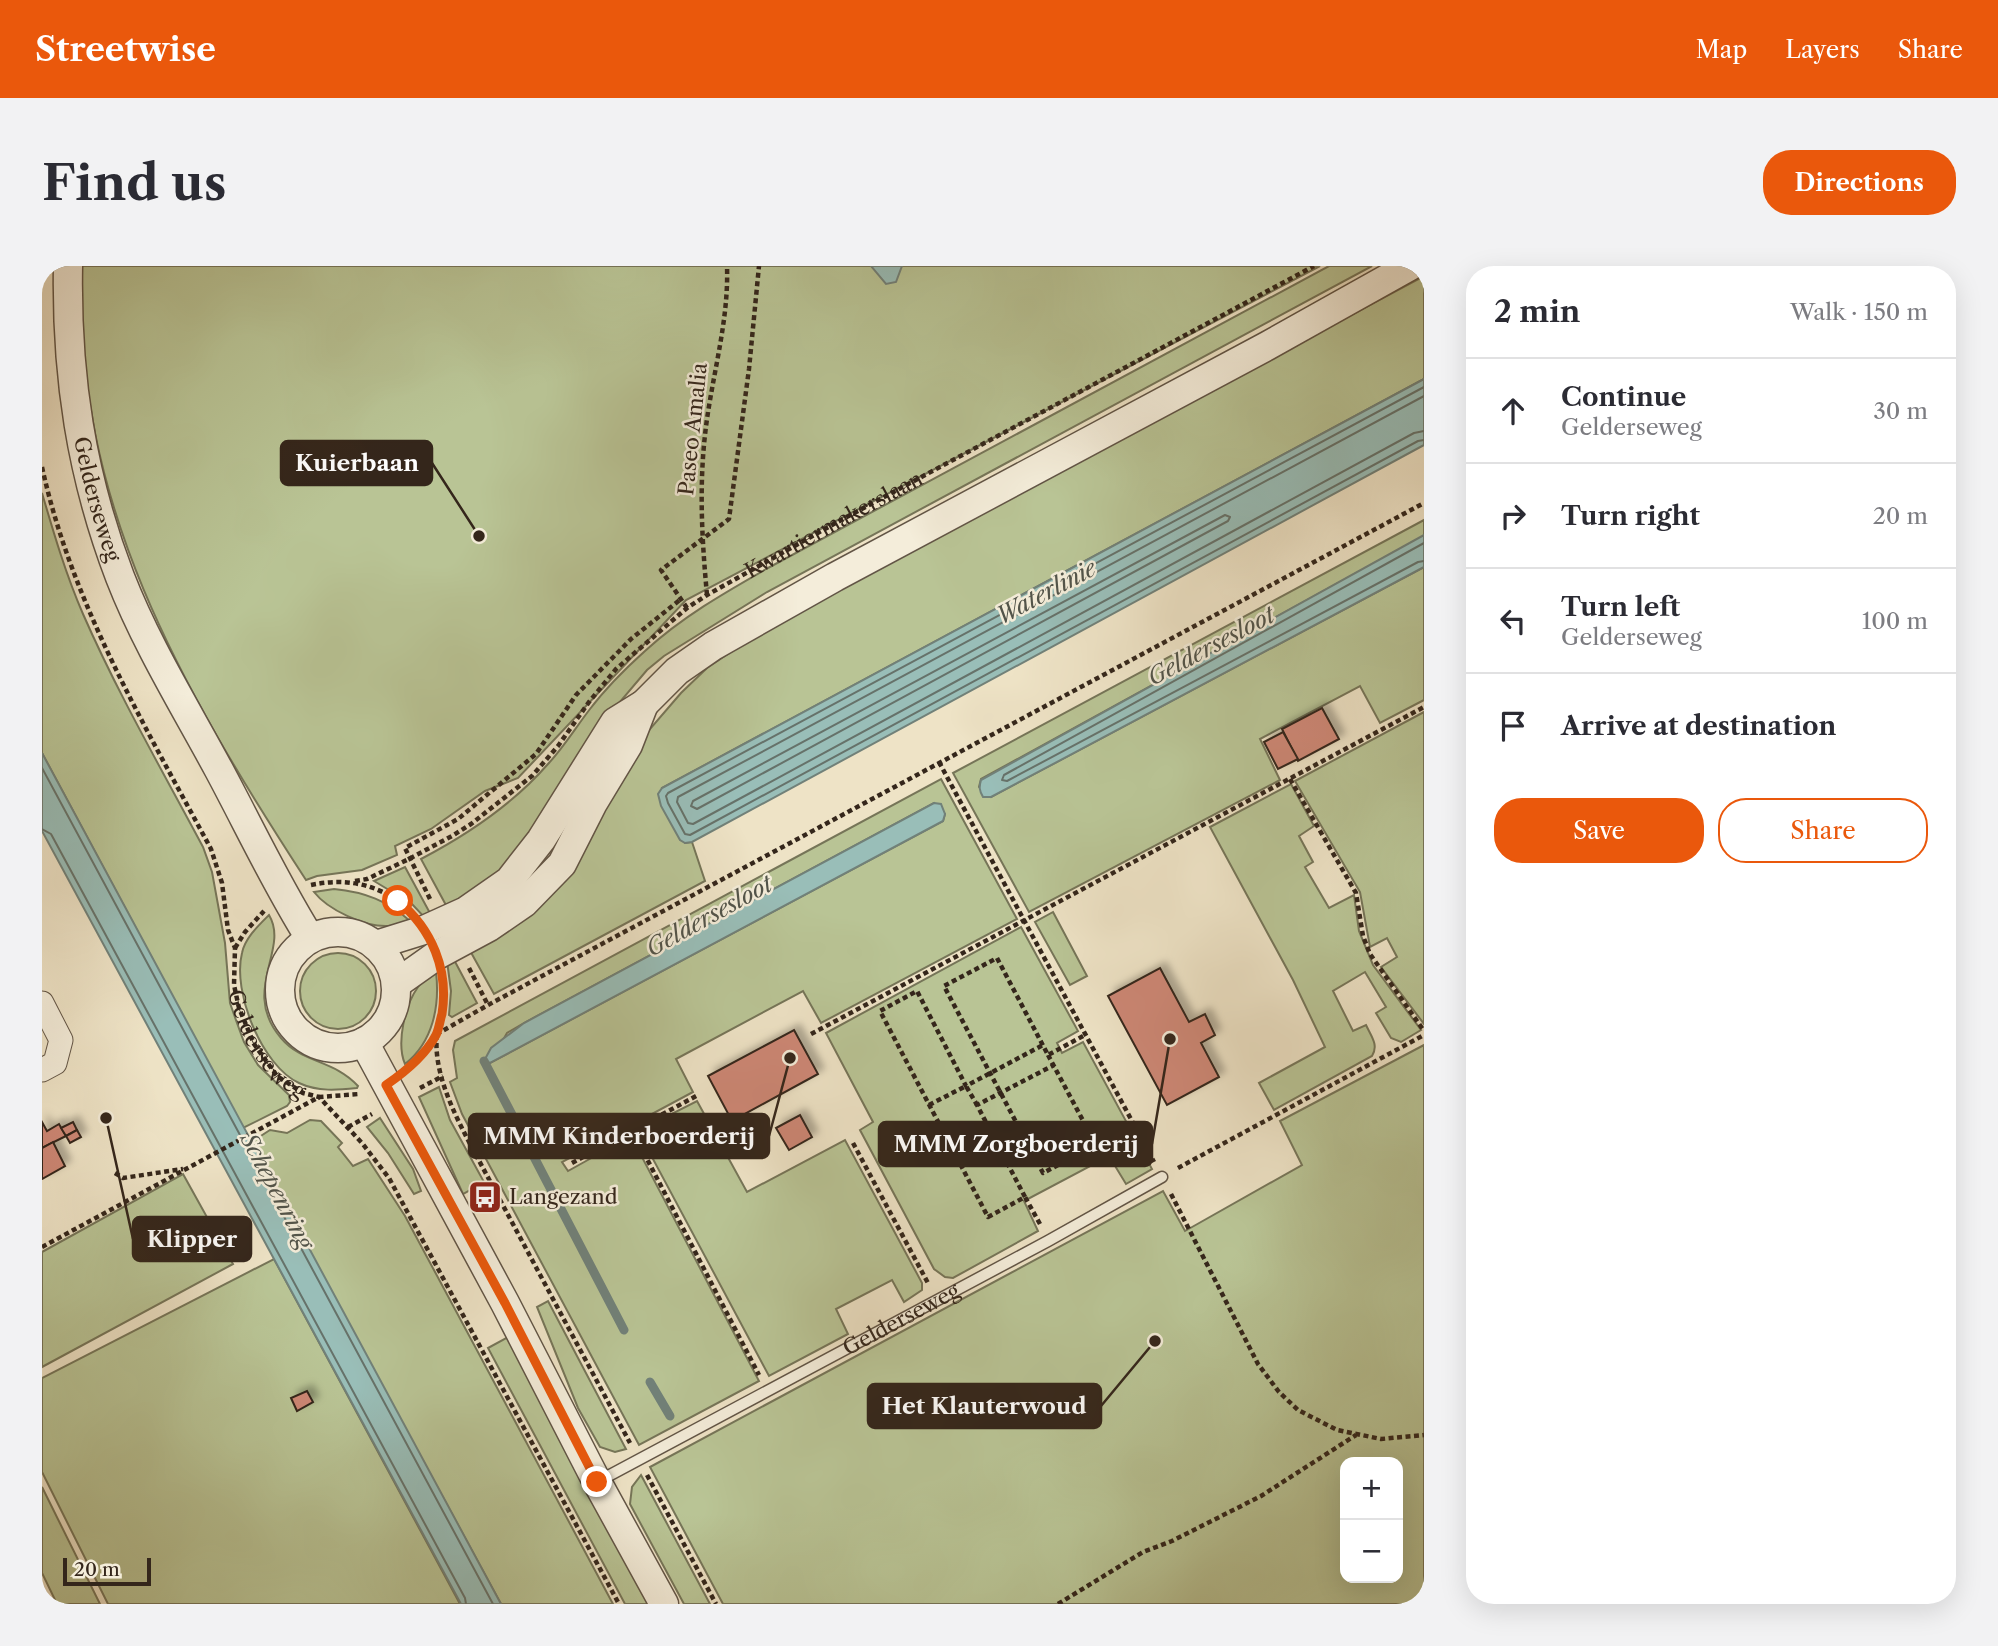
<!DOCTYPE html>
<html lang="en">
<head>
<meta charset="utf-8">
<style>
	:root { --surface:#fff; --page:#f2f2f3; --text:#2b2b33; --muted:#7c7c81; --line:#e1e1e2; --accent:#ea580c }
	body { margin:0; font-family:"Libre Caslon Text",serif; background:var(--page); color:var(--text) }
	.controls { position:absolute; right:21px; bottom:21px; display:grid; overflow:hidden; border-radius:14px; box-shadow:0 7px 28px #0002 }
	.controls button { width:63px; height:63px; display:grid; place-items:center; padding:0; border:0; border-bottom:2px solid var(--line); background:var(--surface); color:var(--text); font:35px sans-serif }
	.scale { position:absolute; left:21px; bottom:18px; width:88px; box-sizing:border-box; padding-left:7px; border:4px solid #34261b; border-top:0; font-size:19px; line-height:24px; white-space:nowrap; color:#34261b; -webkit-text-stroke:5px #f4edda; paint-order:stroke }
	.stop { position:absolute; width:21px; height:21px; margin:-16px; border:5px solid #ea580c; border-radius:50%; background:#fff }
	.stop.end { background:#ea580c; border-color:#fff; box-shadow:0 2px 7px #0008 }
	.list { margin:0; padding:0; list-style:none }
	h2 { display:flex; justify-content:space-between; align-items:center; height:91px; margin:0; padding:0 28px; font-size:30px }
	h2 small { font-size:23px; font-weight:400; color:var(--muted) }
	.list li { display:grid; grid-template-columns:46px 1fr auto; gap:21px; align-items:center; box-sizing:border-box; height:105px; padding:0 28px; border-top:2px solid var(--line) }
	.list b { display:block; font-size:26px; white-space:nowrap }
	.list p { margin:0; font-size:23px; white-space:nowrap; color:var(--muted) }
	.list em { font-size:23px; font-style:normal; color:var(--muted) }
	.actions { display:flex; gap:14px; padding:21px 28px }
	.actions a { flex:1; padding:16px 0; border:2px solid var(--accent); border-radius:28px; text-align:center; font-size:24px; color:var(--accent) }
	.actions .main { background:var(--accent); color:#fff }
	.icon { flex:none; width:38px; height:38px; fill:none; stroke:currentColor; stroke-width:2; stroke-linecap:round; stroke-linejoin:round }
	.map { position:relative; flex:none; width:1382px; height:1338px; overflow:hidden; border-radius:28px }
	header { display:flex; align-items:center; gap:42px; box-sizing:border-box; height:98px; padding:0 35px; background:var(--accent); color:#fff }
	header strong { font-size:33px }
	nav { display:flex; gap:38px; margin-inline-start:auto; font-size:24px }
	.intro { display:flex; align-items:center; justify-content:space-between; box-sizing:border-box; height:168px; padding:0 42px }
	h1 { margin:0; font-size:49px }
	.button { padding:18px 32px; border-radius:28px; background:var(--accent); color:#fff; font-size:24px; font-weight:700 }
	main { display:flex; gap:42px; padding:0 42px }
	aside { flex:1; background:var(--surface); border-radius:28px; box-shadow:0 7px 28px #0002 }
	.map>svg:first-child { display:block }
	.green { fill:#b9c495; stroke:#767558; stroke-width:2; fill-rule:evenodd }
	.water { fill:#99beb8; stroke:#718179; stroke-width:2 }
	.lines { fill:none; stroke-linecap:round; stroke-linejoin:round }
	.shore { stroke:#66726a; stroke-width:2 }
	.stream { stroke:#718179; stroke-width:9 }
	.building { fill:#cd8774; stroke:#34261b; stroke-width:2; filter:url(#shadow) }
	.service-casing { stroke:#625546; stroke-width:13 }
	.minor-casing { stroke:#625546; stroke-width:25 }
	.tertiary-casing { stroke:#625546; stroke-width:31 }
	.path { stroke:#34261b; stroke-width:4.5; stroke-dasharray:5 3.5; stroke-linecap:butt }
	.service { stroke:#f4edda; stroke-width:10 }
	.minor { stroke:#f4edda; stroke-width:23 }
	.tertiary { stroke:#f4edda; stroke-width:28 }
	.route { stroke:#ea580c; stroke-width:9 }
	.labels { text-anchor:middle; stroke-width:5; stroke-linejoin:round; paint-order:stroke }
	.street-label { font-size:21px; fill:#34261b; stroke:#f4edda }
	.poi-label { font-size:21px; fill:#34261b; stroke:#f4edda; text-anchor:start }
	.water-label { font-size:23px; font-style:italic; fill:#52544a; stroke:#f4edda }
	.leader { fill:none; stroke:#34261b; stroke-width:2.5 }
	.callout-dot { fill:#34261b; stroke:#f4edda; stroke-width:2.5 }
	.callout { fill:#34261b; stroke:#34261b; stroke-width:2.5 }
	.callout-label { font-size:23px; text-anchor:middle; font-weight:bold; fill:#fff }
</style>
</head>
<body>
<header>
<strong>Streetwise</strong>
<nav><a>Map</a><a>Layers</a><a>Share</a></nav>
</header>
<div class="intro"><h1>Find us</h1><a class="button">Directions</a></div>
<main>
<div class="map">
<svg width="1382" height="1338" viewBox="0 0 1382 1338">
	<defs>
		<filter id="shadow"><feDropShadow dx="6" dy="-6" stdDeviation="3.5" flood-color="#0004"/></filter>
	</defs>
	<rect width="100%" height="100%" fill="#eee3c6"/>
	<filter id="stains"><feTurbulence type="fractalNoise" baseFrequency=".00286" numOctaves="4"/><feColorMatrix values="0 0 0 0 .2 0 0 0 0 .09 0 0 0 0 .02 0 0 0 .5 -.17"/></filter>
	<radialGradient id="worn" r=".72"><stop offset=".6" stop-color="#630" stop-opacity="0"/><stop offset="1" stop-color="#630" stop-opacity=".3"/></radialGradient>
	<g class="green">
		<path d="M40 0H1278L644 334 476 512 443 525 389 563 353 580 355 589 320 604 275 610 264 614C140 423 30 236 40 0Z"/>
		<path d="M1287 0H1330L725 326 622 390 605 404 571 444 511 539 454 611 405 641 379 593C425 569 472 537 506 498 522 481 534 461 548 443 564 422 583 403 603 385 640 351 682 327 726 302Z"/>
		<polygon points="1382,10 1382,113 620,522 643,577 650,576 663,615 452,728 426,681 466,656 595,478 639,427 665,402 726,361"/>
		<path d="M0 227C12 268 24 309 41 348 76 428 120 504 161 581L170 606 183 677 188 737 195 757 202 776 216 799 247 829 248 836 245 840 201 862 0 487Z"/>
		<polygon points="1382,254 1382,270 939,513 937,521 949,531 1382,301 1382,434 1338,457 1318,420 1218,473 1238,514 987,646 911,507"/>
		<polygon points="1382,446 1382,758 1339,701 1355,691 1345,672 1328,681 1318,626 1253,515"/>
		<path d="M899 513 975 653 779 757 761 725 634 793 651 826 520 896 526 905 589 870 717 1115 597 1179 420 848 408 816 415 812 411 784 413 775ZM892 537 903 548 901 555 448 797 465 767 482 757Z"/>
		<path d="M1249 518 1272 560 1257 570 1271 596 1263 601 1287 642 1312 629 1317 665 1331 699 1379 764 1359 776 1349 772 1334 747 1344 741 1323 706 1291 725 1311 765 1324 759C1329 770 1337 779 1330 790L1232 844 1217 817 1283 781 1251 714 1168 561Z"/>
		<polygon points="363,601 389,649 384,653 370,638 332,615"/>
		<path d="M292 623C323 626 346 635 368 655 361 657 353 660 346 660 323 661 286 644 272 626Z"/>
		<polygon points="1011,646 1045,710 1028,719 993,656"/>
		<path d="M227 649C248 684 198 724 239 772 261 798 291 793 316 820L315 822C296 824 276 826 257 817 220 800 190 726 200 687 203 672 217 659 227 649Z"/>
		<polygon points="979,661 1036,765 1015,777 1020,787 1041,776 1110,903 1084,918 1067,890 982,935 996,965 911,1012 903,1011 892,1003 818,864 831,856 784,767"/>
		<circle cx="296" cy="725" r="38"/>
		<polygon points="410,690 435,737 410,751 407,749 409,725 405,695"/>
		<path d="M394 706C398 740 391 776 363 798 354 777 363 739 376 721 380 715 388 710 394 706Z"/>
		<path d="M1382 779V1338H681L608 1201 1121 925 1143 965 1260 899 1238 855ZM1303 1196H1356V1312H1303Z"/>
		<polygon points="397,821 408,854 442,916 421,928 377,831"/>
		<polygon points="655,835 705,926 803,874 880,1017 880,1024 862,1036 850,1014 794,1043 806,1068 727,1110 596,865"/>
		<polygon points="338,852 371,903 379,925 372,928 346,887 325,861"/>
		<polygon points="268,854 279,855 300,877 296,881 311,900 326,893 363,950 571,1338 459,1338 208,877 228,864 245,867"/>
		<polygon points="141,908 191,998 0,1101 0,986"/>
		<polygon points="232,993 418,1338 66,1338 0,1206 0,1112"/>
		<polygon points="506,1035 584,1183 573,1186 558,1181 536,1142 495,1041"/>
		<polygon points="466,1071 610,1338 583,1338 446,1082"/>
		<polygon points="599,1209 668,1338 642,1338 588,1238 590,1221"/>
		<polygon points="0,1221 58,1338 15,1338 0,1307"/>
	</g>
	<g class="water">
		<polygon points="829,0 860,0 854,16 844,18"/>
		<polygon points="1382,113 1382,179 650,576 643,577 638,574 619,540 616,528 620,522"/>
		<path d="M1382 269V301L949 531H941C937 524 937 521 939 514Z"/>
		<polygon points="0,487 459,1338 419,1338 0,565"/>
		<polygon points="892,537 899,538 903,548 901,555 448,797 442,795 449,782 482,757"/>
	</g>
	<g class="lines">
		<g class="shore">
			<polyline points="1382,121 626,527 624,530 626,537 643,568 648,569 1376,175 1382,174"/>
			<polyline points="1382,130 636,531 635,536 646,557 651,558 1372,167 1382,165"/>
			<polygon points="1183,249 1188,251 1186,255 655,543 649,540 651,535"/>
			<polyline points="1382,277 962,509 960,514 965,515 1376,296 1382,295"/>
			<polyline points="0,502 451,1338"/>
			<polyline points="0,563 9,568 423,1332 424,1338"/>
		</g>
		<g class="stream">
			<polyline points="442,795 582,1064"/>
			<polyline points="608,1116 628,1150"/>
		</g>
	</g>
	<g class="building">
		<polygon points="1280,442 1297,473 1256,495 1240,463"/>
		<polygon points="1241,466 1256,493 1236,503 1222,476"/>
		<polygon points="1118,702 1147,756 1163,748 1173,769 1159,777 1177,811 1125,839 1066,730"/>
		<polygon points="752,764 776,808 690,855 666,810"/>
		<polygon points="758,849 770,871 747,884 734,862"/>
		<polygon points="0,856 5,865 17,858 24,870 0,882"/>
		<polygon points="31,856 35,864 24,870 19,862"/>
		<polygon points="35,864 39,871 28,877 24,870"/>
		<polygon points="11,876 23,900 0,913 0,882"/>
		<polygon points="265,1125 271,1136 255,1145 249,1132"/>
	</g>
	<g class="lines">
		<g class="service-casing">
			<g id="service">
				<path id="s3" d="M555 1216 1006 975 1120 911"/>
			</g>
		</g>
		<g class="minor-casing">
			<polyline id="minor" points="0,737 19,774 13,797 0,804"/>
		</g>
		<g class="tertiary-casing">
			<g id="tertiary">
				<path id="s4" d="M26 0C24 109 39 209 78 311 104 378 143 441 177 504 207 560 234 618 268 672"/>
				<circle cx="296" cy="724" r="58"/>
				<polyline points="334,679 382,664 424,645 467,615 499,574 573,456 602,438 635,405 671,380 793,311 1225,80 1368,0"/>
				<polyline points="354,718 395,689 447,661 482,637 520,598 551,537 586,479 602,438"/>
				<polyline points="322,776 463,1037 555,1216 622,1338"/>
			</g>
		</g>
		<g class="path">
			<path id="s1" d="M0 201C30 338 103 460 169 583L180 617 186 664 193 682 192 719 197 742 212 778 235 810 261 827 277 831 320 877 347 912 577 1338"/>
			<path d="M665 329C660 275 657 223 663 169 669 113 687 57 685 0"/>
			<polyline points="645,342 619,304 687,253 707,103 717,0"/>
			<polyline points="897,496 1112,896"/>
			<polyline points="1248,513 1314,627 1321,670 1328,688 1382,765"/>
			<path id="s2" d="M313 615 325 613 367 593 410 570 429 558 490 510 516 480 547 436 574 403 645 342 665 329 790 259 1272 0"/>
			<path d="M269 619C302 612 335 617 362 640"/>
			<polyline points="388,633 363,582 416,553 494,488 534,429 589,373 639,333"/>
			<polyline points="193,682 203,666 222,645"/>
			<polyline points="427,702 446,739"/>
			<path d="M401 718C402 736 397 750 395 768 391 804 410 843 426 874L588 1177"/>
			<polyline points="769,768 1382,441"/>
			<polyline points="1006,789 1054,879 1001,907 902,720 955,692 1006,789 1043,769"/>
			<polyline points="367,801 395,768 446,739 1382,237"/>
			<polyline points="378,822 401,810"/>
			<polyline points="887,839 924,820 935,839"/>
			<polyline points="306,861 330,848"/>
			<polyline points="590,864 717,1109"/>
			<polyline points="811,877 887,1019"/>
			<polyline points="530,897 656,829"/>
			<polyline points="1136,902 1382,769"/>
			<polyline points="73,907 81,912 141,903"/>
			<polyline points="1129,928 1216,1098 1237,1126 1256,1144 1295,1164 1339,1173 1382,1169"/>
			<polyline points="983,931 935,839 1012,799"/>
			<polyline points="444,937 456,930"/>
			<polyline points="998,958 983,931 946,951 838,745 875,725 924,820 1001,779"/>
			<polyline points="0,981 277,831 317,828"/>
			<polyline points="605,1209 674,1338"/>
			<polyline points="1016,1338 1101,1286 1130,1275 1219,1230 1314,1169"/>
		</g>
		<use href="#service" class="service"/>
		<use href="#minor" class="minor"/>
		<use href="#tertiary" class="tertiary"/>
	</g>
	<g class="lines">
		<path class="route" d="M356 635C390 663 407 704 400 748 398 754 397 763 394 769 383 790 363 806 344 819L463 1037 555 1216"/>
	</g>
	<defs>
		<g id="bus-square" transform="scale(1.75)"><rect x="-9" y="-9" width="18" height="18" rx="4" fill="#8f2418" stroke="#f4edda"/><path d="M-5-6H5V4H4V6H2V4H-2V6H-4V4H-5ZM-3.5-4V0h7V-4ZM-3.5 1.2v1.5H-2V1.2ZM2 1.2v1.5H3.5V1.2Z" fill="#fff"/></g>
	</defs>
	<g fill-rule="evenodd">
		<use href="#bus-square" x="443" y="931"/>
	</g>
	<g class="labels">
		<g class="street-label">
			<text transform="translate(651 163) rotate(-84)" y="7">Paseo Amalia</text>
			<text dy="7" stroke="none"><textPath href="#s4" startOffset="236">Gelderseweg</textPath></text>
			<text dy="7" stroke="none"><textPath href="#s2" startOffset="606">Kwartiermakerslaan</textPath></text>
			<text dy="7" stroke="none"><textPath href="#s1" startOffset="628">Gelderseweg</textPath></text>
			<text dy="7" stroke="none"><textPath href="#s3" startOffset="345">Gelderseweg</textPath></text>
		</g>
		<g class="poi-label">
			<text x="467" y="938">Langezand</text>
		</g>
		<g class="water-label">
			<text transform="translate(1004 326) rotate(-28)" y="8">Waterlinie</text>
			<text transform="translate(1169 380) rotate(-28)" y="8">Geldersesloot</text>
			<text transform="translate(667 650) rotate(-29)" y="8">Geldersesloot</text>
			<text transform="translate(235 925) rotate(62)" y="8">Schepenring</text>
		</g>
	</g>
	<path class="leader" d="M437 270L390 197M748 792L727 870M1128 773L1110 878M64 852L91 973M1113 1075L1059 1140"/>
	<g class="callout-dot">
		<circle cx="437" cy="270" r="7"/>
		<circle cx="748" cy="792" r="7"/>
		<circle cx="1128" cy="773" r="7"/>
		<circle cx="64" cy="852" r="7"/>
		<circle cx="1113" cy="1075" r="7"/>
	</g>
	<g class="callout">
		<rect x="239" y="175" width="151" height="44" rx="7"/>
		<rect x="427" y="848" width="300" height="44" rx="7"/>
		<rect x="837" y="856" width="273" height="44" rx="7"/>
		<rect x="91" y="951" width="118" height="44" rx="7"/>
		<rect x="826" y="1118" width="233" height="44" rx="7"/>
	</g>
	<g class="callout-label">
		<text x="315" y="205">Kuierbaan</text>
		<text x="577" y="878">MMM Kinderboerderij</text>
		<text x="974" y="886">MMM Zorgboerderij</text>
		<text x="150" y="981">Klipper</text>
		<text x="942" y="1148">Het Klauterwoud</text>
	</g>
	<rect width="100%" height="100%" filter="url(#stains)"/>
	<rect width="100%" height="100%" fill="url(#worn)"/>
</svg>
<div class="controls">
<button>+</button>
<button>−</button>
</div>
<div class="scale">20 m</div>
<div class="stop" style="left:356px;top:635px"></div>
<div class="stop end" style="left:555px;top:1216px"></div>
</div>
<aside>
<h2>2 min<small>Walk · 150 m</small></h2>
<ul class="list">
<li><svg class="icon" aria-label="ahead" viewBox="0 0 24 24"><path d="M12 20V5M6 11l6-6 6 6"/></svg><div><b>Continue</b><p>Gelderseweg</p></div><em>30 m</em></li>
<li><svg class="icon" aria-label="right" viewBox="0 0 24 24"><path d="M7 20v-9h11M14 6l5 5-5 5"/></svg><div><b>Turn right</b></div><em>20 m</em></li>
<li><svg class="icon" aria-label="left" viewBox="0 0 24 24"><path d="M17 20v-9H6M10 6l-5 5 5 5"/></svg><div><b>Turn left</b><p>Gelderseweg</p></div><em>100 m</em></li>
<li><svg class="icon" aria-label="arrive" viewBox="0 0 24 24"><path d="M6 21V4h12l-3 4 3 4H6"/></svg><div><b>Arrive at destination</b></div></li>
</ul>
<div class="actions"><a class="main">Save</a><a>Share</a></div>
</aside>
</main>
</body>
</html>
